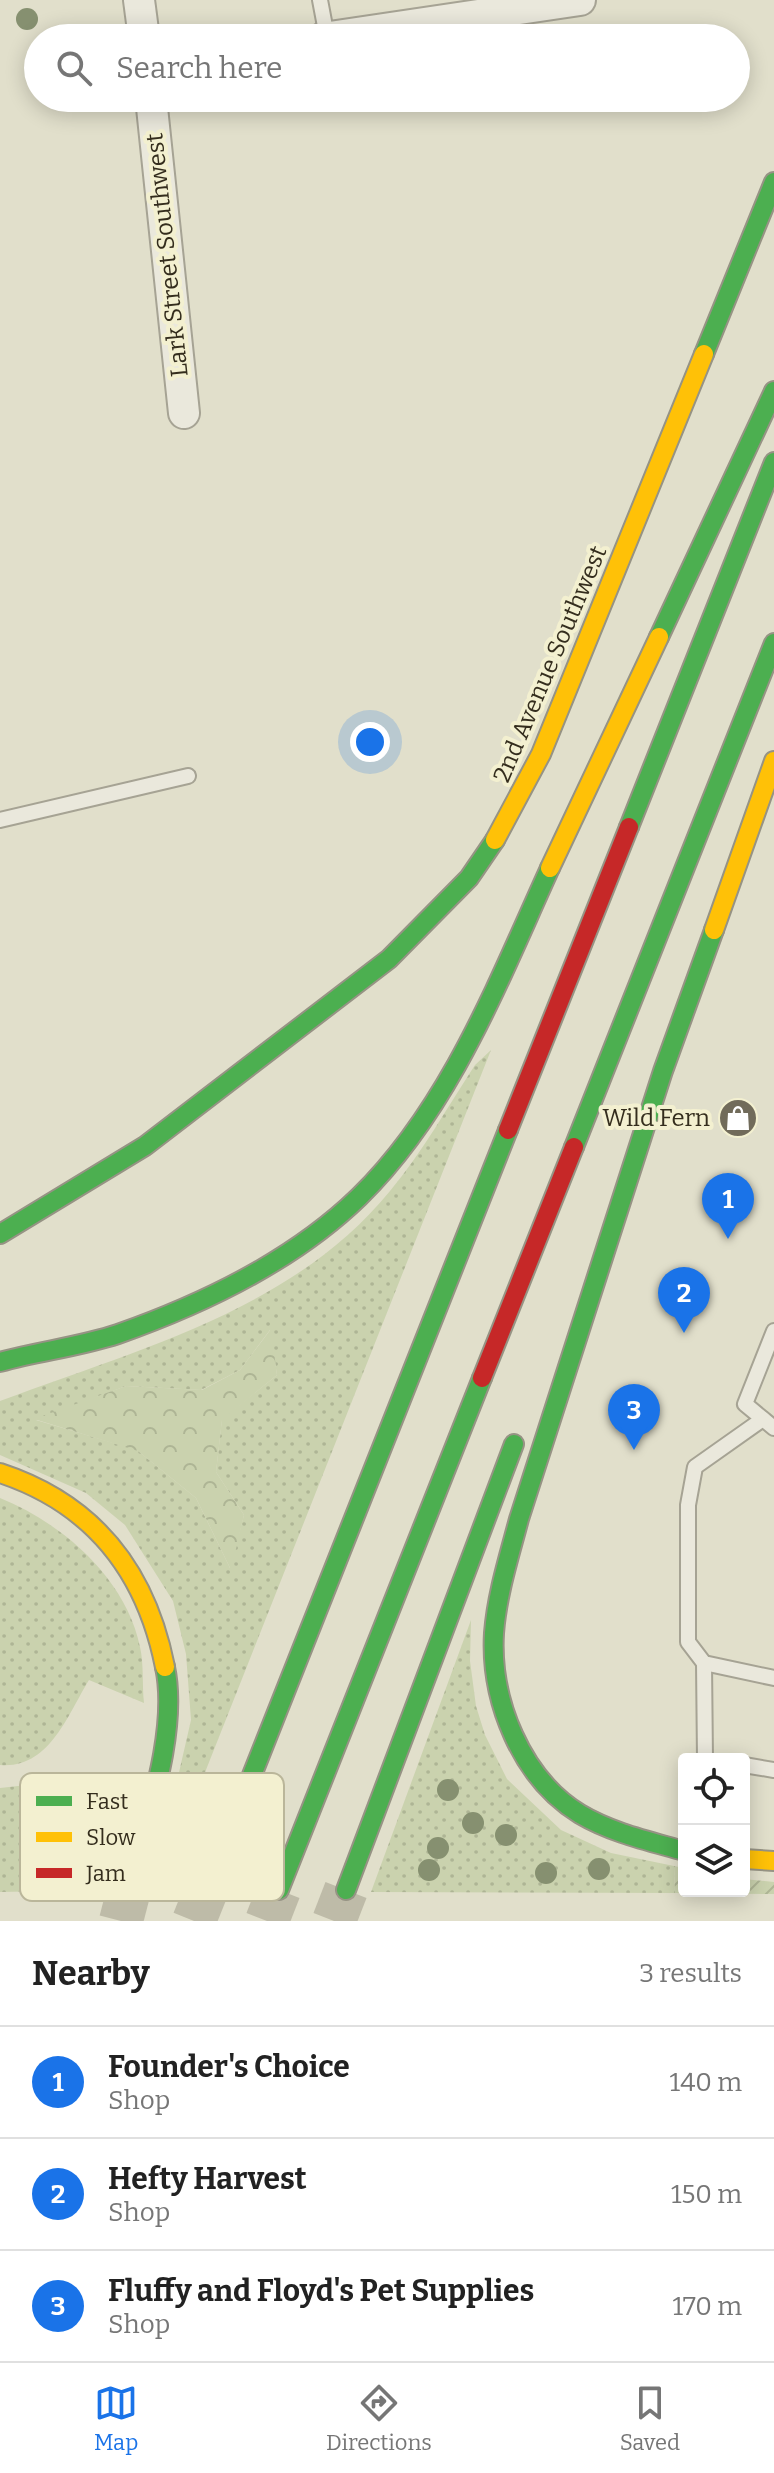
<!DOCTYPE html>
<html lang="en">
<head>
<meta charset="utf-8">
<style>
	:root { --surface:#fff; --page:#f2f2f2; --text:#222; --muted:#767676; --line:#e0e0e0; --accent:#1a73e8 }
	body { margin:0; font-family:Bitter,serif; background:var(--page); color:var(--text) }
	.controls { position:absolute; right:24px; bottom:24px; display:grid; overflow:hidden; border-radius:8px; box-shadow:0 4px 20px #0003 }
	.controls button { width:72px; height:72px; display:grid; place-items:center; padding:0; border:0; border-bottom:2px solid var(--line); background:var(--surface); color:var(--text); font:40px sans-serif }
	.you { position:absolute; left:370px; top:742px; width:28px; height:28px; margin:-20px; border:6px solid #fff; border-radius:50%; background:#1a73e8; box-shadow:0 0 0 12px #1a73e833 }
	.badge { display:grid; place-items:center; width:52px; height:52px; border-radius:50%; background:var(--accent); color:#fff; font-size:26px; font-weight:700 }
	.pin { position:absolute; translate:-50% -66px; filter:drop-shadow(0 2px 4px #0008) }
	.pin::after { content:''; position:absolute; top:42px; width:28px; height:24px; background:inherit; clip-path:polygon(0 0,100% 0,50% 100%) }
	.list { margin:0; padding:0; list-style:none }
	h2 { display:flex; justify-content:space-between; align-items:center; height:104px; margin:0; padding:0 32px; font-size:34px }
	h2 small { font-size:26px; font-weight:400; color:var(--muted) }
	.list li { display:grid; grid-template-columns:52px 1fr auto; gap:24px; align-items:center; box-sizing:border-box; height:112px; padding:0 32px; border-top:2px solid var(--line) }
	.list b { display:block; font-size:30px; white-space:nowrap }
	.list p { margin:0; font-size:26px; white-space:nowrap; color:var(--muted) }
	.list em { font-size:26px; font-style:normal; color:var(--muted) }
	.icon { flex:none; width:44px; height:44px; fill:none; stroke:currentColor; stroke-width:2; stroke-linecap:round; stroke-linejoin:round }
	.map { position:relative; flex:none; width:774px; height:1921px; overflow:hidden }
	.search { position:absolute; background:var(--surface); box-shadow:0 4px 20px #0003; left:24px; right:24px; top:24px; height:88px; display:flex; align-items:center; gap:20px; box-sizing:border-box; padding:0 28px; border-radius:44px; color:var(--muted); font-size:30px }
	.sheet { height:440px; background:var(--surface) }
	nav { display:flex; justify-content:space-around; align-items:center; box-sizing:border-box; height:112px; border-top:2px solid var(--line); background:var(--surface); font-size:22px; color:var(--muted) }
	nav a { display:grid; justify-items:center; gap:4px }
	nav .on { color:var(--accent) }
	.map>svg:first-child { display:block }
	.grass { fill:url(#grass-dots); fill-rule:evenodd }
	.forest { fill:url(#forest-crowns) }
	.garden { fill:url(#garden-furrows) }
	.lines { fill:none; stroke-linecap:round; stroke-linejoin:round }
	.highway-tunnel { stroke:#bebba8; stroke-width:44; stroke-dasharray:44 22; stroke-linecap:butt }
	.lane-casing { stroke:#a6a394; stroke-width:18 }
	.street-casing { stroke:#a6a394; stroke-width:34 }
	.fast-casing { stroke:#969384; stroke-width:22 }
	.slow-casing { stroke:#969384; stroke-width:22 }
	.jam-casing { stroke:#969384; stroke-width:22 }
	.lane { stroke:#eae8dc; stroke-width:14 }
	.street { stroke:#eae8dc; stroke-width:30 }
	.fast { stroke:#4caf50; stroke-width:18 }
	.slow { stroke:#ffc107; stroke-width:18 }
	.jam { stroke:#c62828; stroke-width:18 }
	.tree { fill:#869070 }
	.labels { text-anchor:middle; stroke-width:8; stroke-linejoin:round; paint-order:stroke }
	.street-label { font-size:24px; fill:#342d1d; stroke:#f3f0d0 }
	.poi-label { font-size:24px; fill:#342d1d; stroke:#f3f0d0; text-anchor:end }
	.key { fill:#f3f0d0; stroke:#bab69a; stroke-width:2 }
	.key-label { font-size:22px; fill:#342d1d }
</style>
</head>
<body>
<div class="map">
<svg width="774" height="1921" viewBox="0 0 774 1921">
	<defs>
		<pattern id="grass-dots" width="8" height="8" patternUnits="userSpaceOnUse" patternTransform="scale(2)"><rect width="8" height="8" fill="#cad2ae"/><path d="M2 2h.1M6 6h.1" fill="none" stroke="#aeb595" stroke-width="1.8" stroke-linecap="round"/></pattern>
		<pattern id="forest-crowns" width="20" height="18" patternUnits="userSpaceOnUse" patternTransform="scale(2)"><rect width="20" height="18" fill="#cad2ae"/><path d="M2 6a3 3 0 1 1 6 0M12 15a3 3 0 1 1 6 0" fill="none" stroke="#aeb595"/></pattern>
		<pattern id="garden-furrows" width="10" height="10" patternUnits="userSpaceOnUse" patternTransform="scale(2)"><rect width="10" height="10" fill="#cad2ae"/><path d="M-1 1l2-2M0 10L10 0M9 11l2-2" fill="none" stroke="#aeb595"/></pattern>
	</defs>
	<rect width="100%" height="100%" fill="#e1dfcb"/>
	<g class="grass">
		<path d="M491 1050 160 1886H153L191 1720 186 1654 173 1601 125 1525 86 1493 0 1455V1401C138 1349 293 1310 390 1191 422 1153 448 1106 475 1065ZM270 1330 277 1375 222 1419 216 1472 244 1515 230 1568 196 1498 137 1450 36 1420 126 1386 201 1390 240 1370Z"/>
		<path d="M0 1498C62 1523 126 1578 140 1647 144 1664 142 1685 144 1703L89 1680C67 1716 49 1769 0 1765Z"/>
		<polygon points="471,1620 470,1661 476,1706 485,1735 507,1779 561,1830 611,1853 674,1866 675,1893 371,1892"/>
		<polygon points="136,1773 109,1890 0,1892 0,1788"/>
	</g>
	<polygon class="forest" points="271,1329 277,1375 222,1420 216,1472 244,1515 231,1570 196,1498 138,1451 34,1419 126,1386 202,1390 240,1370"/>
	<polygon class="garden" points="674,1866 684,1868 684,1891 744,1891 744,1879 774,1882 774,1894 675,1893"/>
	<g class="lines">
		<g class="highway-tunnel">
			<polyline points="121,1921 129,1890"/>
			<polyline points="194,1921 206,1891"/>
			<polyline points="267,1921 279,1890"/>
			<polyline points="334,1921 346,1890"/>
		</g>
		<g class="lane-casing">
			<g id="lane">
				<polyline points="320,0 327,37"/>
				<polyline points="0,820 188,776"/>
				<polyline points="774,1331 745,1404 774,1428"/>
				<polyline points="763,1419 695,1467 688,1505 688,1642 704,1663 774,1678"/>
				<polyline points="704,1663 705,1759"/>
				<polyline points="744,1765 774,1770"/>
			</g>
		</g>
		<g class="street-casing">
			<g id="street">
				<polyline points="139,0 144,38"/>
				<polyline points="323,38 580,0"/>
				<polyline points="151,98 184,413"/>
			</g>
		</g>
		<g class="fast-casing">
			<g id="fast">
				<polyline points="704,354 774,182"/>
				<polyline points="659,637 774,391"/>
				<polyline points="629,827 774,462"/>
				<polyline points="574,1147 774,643"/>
				<polyline points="0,1234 145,1146 389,959 469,878 495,840"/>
				<path d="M0 1362C39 1351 79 1347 118 1334 203 1304 294 1260 359 1197 450 1108 498 982 550 868"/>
				<path d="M684 1851C649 1841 612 1833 580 1814 521 1778 490 1700 494 1633 497 1594 509 1557 519 1519L663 1071 714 930"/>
				<path d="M129 1890C145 1824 179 1733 165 1667"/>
				<polyline points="279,1890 482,1378"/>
				<polyline points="346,1890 514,1444"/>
				<polyline points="206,1891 508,1130"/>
			</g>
		</g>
		<g class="slow-casing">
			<g id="slow">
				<polyline points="495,840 541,754 704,354"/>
				<polyline points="550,868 659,637"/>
				<polyline points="714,930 774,761"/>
				<path d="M0 1473C94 1504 146 1571 165 1667"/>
				<polyline points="744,1859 774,1861"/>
			</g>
		</g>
		<g class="jam-casing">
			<g id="jam">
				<polyline points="508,1130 629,827"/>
				<polyline points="482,1378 574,1147"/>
			</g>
		</g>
		<use href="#lane" class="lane"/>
		<use href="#street" class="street"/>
		<use href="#fast" class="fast"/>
		<use href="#slow" class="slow"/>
		<use href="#jam" class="jam"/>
	</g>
	<g class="tree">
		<circle cx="27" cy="19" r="11"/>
		<circle cx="448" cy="1790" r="11"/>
		<circle cx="473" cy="1823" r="11"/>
		<circle cx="506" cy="1835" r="11"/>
		<circle cx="438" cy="1848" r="11"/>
		<circle cx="599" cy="1869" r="11"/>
		<circle cx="429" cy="1870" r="11"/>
		<circle cx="546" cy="1873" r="11"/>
	</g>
	<defs>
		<g id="shop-disc" transform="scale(2)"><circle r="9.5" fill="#716b5a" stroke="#f3f0d0"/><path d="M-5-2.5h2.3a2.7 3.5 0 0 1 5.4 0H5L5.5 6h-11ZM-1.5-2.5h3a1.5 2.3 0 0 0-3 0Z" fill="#fff"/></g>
	</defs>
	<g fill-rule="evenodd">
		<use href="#shop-disc" x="738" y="1118"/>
	</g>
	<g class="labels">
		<g class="street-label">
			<text transform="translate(167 255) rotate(-96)" y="8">Lark Street Southwest</text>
			<text transform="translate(550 664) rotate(-67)" y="8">2nd Avenue Southwest</text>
		</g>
		<g class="poi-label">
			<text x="710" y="1126">Wild Fern</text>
		</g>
	</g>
	<rect x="20" y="1773" width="264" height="128" rx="12" class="key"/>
	<rect x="36" y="1796" width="36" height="10" fill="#4caf50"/>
	<rect x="36" y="1832" width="36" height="10" fill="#ffc107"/>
	<rect x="36" y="1868" width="36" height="10" fill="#c62828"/>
	<g class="key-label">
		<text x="86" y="1809">Fast</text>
		<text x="86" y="1845">Slow</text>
		<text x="86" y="1881">Jam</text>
	</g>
</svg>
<div class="controls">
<button><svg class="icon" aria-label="locate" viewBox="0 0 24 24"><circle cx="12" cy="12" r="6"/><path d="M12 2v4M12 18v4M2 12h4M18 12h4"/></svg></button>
<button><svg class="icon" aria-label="layers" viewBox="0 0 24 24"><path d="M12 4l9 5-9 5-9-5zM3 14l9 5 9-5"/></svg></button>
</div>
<div class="you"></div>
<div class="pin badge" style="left:728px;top:1239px">1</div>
<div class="pin badge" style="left:684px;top:1333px">2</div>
<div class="pin badge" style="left:634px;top:1450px">3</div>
<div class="search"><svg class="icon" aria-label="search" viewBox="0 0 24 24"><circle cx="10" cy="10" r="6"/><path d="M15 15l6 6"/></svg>Search here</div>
</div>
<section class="sheet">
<h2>Nearby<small>3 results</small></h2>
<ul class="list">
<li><span class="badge">1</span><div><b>Founder's Choice</b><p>Shop</p></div><em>140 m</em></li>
<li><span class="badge">2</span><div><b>Hefty Harvest</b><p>Shop</p></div><em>150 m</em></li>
<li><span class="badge">3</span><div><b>Fluffy and Floyd's Pet Supplies</b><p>Shop</p></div><em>170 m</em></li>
</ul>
</section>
<nav>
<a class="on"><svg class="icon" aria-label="map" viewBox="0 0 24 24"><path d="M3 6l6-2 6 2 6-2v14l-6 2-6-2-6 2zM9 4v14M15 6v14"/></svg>Map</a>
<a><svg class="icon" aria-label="directions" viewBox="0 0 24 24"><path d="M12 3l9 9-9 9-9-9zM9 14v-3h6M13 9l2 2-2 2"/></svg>Directions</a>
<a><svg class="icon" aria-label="saved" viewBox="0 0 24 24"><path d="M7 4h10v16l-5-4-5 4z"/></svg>Saved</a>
</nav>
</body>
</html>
